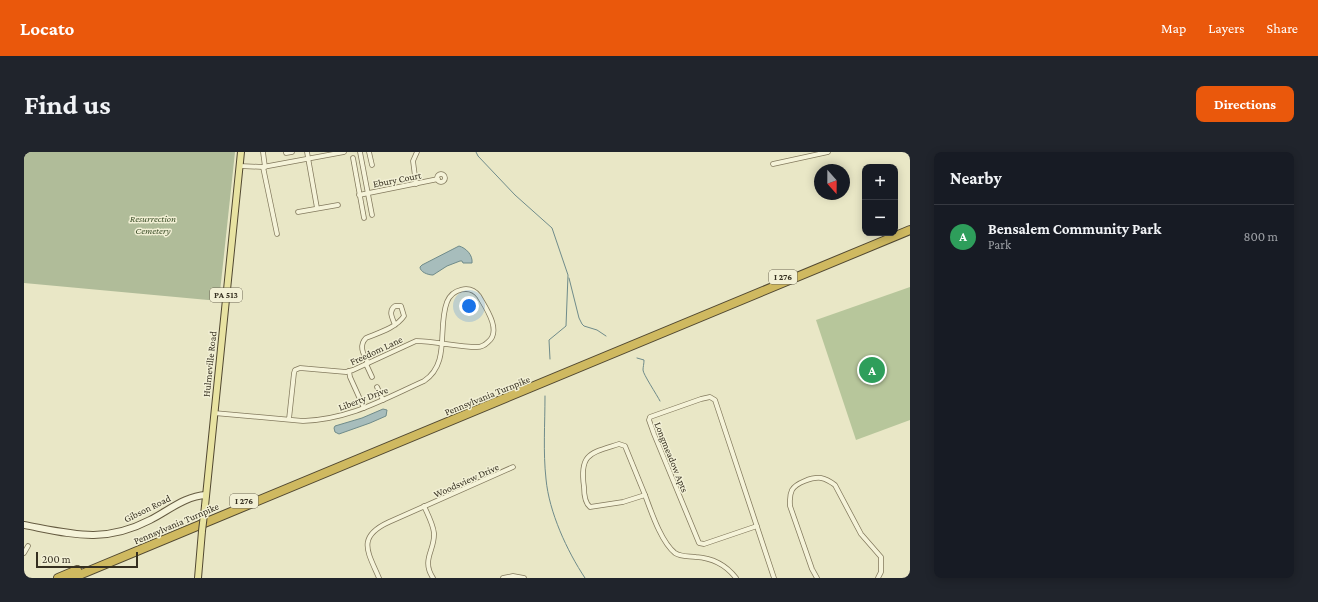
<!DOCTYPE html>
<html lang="en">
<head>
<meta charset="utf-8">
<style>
	:root { --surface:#171b24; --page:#20242c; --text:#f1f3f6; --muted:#9ea1a6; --line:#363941; --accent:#ea580c }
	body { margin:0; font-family:"Crimson Pro",serif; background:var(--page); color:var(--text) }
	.controls { position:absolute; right:12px; top:12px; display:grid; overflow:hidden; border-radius:8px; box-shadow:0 2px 10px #0003 }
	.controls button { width:36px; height:36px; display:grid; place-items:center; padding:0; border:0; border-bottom:1px solid var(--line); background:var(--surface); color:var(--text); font:20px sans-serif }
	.compass { position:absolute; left:790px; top:12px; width:36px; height:36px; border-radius:50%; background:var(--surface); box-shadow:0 2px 10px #0003; rotate:159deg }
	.scale { position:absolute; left:12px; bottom:10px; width:102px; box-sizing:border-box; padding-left:4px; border:2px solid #352f20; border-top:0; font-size:11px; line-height:14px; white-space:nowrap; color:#352f20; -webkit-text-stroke:3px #f2f0d5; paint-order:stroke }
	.you { position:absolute; left:445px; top:154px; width:14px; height:14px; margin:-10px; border:3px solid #fff; border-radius:50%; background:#1a73e8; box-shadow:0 0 0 6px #1a73e833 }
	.badge { display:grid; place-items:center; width:26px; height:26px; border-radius:50%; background:var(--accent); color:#fff; font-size:13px; font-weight:700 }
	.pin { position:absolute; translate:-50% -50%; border:2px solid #fff; box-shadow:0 1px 4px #0006 }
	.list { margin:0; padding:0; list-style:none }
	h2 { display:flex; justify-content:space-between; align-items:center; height:52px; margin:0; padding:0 16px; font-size:17px }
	h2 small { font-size:13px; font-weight:400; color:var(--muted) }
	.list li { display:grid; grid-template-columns:26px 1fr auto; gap:12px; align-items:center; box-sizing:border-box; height:64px; padding:0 16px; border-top:1px solid var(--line) }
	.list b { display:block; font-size:15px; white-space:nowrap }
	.list p { margin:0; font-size:13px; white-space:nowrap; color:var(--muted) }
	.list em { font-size:13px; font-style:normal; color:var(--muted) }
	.map { position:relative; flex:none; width:886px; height:426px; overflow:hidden; border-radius:8px }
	header { display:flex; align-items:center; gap:24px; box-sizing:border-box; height:56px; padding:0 20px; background:var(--accent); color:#fff }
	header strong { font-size:19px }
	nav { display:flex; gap:22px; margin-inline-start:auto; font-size:14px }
	.intro { display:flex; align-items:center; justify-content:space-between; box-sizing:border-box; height:96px; padding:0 24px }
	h1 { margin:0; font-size:28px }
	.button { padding:10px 18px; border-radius:8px; background:var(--accent); color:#fff; font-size:14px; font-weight:700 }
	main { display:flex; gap:24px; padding:0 24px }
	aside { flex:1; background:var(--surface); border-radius:8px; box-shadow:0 2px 10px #0003 }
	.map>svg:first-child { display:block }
	.green { fill:#b7c69b }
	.cemetery { fill:#b0bc99 }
	.water { fill:#a7bdbc; stroke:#6f8b8a }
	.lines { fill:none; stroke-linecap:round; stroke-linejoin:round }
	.stream { stroke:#6f8b8a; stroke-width:1 }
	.street-casing { stroke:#837a5e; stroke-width:5.5 }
	.secondary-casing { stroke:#655b41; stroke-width:8 }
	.primary-casing { stroke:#514831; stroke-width:8 }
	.highway-casing { stroke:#514831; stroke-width:10 }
	.street { stroke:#f5f3d9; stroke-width:4 }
	.secondary { stroke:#f5f3d9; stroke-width:6 }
	.primary { stroke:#e8e3a2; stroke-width:6 }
	.highway { stroke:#cfb960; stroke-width:8 }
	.primary-bridge-casing { stroke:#514831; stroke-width:8; stroke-linecap:butt }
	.primary-bridge { stroke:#e8e3a2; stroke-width:6 }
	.labels { text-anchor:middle; stroke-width:3; stroke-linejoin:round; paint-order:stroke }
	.shield { fill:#f2f0d5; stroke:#6e6956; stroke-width:1 }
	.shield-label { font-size:9px; font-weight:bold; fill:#352f20 }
	.street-label { font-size:10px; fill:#352f20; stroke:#f2f0d5 }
	.park-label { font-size:10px; font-style:italic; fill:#3c4f29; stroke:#f2f0d5 }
</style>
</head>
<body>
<header>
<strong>Locato</strong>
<nav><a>Map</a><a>Layers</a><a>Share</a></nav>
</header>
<div class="intro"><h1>Find us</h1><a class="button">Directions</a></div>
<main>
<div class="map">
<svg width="886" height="426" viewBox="0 0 886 426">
	<rect width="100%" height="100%" fill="#e9e7c6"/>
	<polygon class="green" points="886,135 886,268 832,288 792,168"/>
	<polygon class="cemetery" points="0,0 211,0 195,149 0,131"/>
	<g class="water">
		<path d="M435 94C442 96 449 103 448 111H439L438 109H436L423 114 409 123C404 123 396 120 396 115L398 113Z"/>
		<polygon points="359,257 363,258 362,264 346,271 315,282 311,280 310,276 311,274 338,266"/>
	</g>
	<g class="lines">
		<g class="stream">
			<polyline points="452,0 454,4 491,43 528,76 544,123 542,174 525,188 526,207"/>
			<polyline points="545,126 555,166 558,172 560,174 573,178 582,184"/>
			<path d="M613 206 620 208C620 212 619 215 619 218 619 222 633 243 636 249"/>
			<path d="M521 244C521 272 519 300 522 327 525 360 543 399 561 426"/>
		</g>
		<g class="street-casing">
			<g id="street">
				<polyline points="239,0 241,15"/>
				<polyline points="283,0 293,56"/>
				<polyline points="336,0 348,63"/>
				<polyline points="345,0 348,13"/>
				<polyline points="262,1 268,0"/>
				<polyline points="329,6 340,66"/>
				<polyline points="749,12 804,0"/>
				<polyline points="216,14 239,15 320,0"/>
				<polyline points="239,15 253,82"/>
				<circle cx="417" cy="26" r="4"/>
				<polyline points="392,32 389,9 393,0"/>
				<polyline points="335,43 414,27"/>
				<polyline points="274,60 314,53"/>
				<path d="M344 211C340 203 334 194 342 186 354 181 372 176 380 164L377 154H371C364 159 368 165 371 173"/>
				<polyline points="342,212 348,225"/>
				<polyline points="325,219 326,225 340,256"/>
				<polyline points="353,235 359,248"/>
				<path d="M190 261 279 269C326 267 358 248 400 229 427 211 413 176 423 150 428 137 446 132 455 144 462 156 478 179 464 190 461 193 457 195 453 195 432 195 412 189 392 189L329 218 322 220 276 216 271 218 270 221 265 267"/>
				<path d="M595 292 601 294 621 343 599 350 566 355C561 351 560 341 560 335 555 301 567 301 595 292Z"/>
				<path d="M621 343C627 359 637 390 651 401 657 405 664 404 672 405 688 406 702 413 712 426"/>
				<path d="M400 354C404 363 409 372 410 381 411 399 397 407 409 426"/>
				<polyline points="733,374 680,392 675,391 630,282 625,268 626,265 677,247 686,245 691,248 750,426"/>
				<polyline points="0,401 4,394"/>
				<path d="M355 426C344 400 332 385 365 370L489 315"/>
				<polyline points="479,426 489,424 500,426"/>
				<path d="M793 426 788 417 766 354C766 348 765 344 768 338 772 331 788 325 797 326 802 327 807 330 811 333L837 382 857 405V420L854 426"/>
			</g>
		</g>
		<g class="secondary-casing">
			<path id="secondary" d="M0 373C48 382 80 392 126 368 144 359 161 344 182 343"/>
		</g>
		<g class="primary-casing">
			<g id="primary">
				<polyline points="181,354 217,0"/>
				<polyline points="174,426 178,379"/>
			</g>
		</g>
		<g class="highway-casing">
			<g id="highway">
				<polyline points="34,426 53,418"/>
				<polyline points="48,426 886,78"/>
			</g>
		</g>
		<use href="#street" class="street"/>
		<use href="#secondary" class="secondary"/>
		<use href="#primary" class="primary"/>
		<use href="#highway" class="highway"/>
		<g class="primary-bridge-casing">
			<polyline id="primary-bridge" points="178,379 181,354"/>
		</g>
		<use href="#primary-bridge" class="primary-bridge"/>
	</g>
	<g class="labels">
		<g class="shield">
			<rect x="745" y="118" width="28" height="14" rx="3"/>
			<rect x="186" y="136" width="32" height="14" rx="3"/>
			<rect x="206" y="342" width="28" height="14" rx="3"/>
		</g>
		<g class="shield-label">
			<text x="759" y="128">I 276</text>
			<text x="202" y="146">PA 513</text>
			<text x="220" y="352">I 276</text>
		</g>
		<g class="street-label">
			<text transform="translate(373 27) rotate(-11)" y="4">Ebury Court</text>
			<text transform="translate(352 198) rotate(-25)" y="4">Freedom Lane</text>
			<text transform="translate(185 212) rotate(-84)" y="4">Hulmeville Road</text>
			<text transform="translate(463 243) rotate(-22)" y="4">Pennsylvania Turnpike</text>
			<text transform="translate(339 246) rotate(-21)" y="4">Liberty Drive</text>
			<text transform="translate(648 305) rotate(68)" y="4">Longmeadow Apts</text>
			<text transform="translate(442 328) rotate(-24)" y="4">Woodsview Drive</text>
			<text transform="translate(123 356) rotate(-26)" y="4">Gibson Road</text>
			<text transform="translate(152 371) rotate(-23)" y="4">Pennsylvania Turnpike</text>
		</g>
		<g class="park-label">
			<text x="129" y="70">Resurrection<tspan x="129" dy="12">Cemetery</tspan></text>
		</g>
	</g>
</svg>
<div class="controls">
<button>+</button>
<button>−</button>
</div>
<svg class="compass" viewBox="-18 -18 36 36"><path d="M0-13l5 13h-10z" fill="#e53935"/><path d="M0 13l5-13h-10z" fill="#9ea1a6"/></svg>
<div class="scale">200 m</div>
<div class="you"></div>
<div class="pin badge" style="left:848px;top:218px;background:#2e9e5b">A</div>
</div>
<aside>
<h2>Nearby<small></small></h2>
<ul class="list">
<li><span class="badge" style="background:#2e9e5b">A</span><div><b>Bensalem Community Park</b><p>Park</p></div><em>800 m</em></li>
</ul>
</aside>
</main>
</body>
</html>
